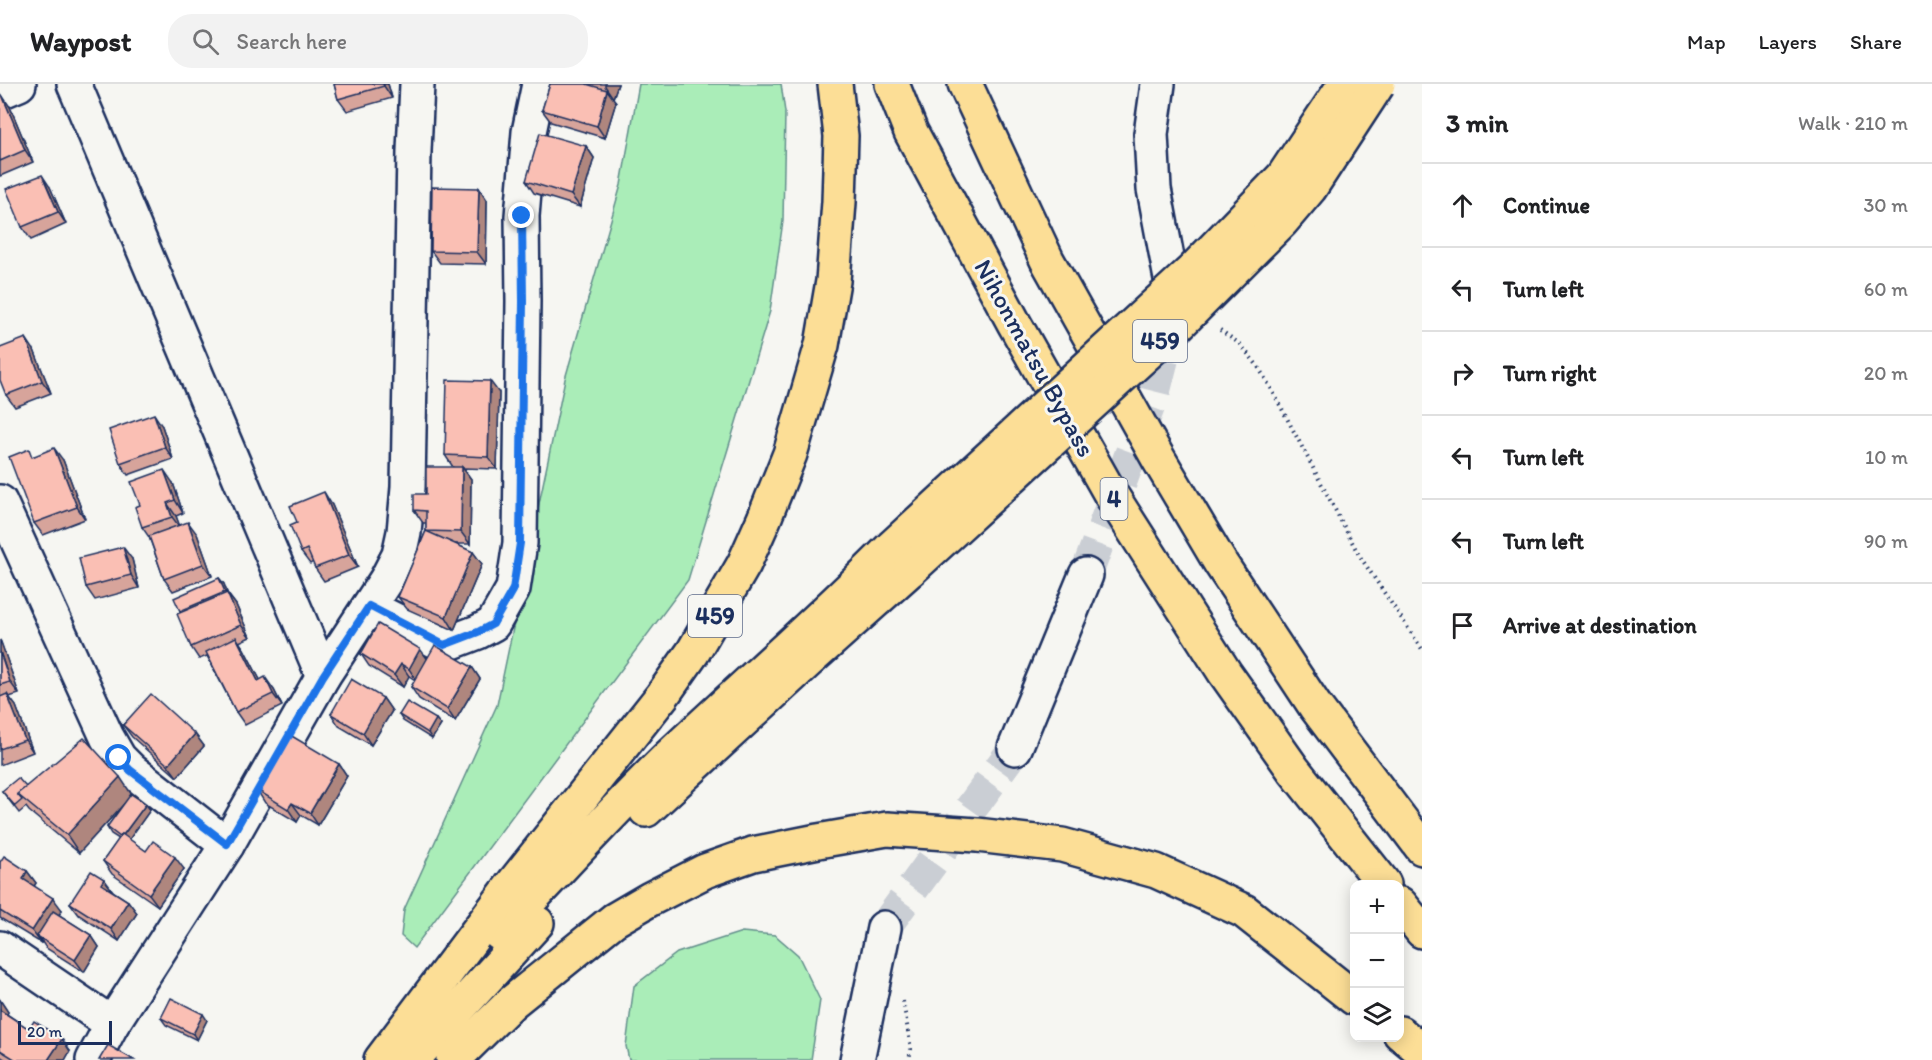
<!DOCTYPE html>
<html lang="en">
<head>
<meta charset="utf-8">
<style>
	:root { --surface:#fff; --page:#f2f2f2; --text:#202124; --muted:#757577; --line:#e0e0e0 }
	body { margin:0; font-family:Itim,sans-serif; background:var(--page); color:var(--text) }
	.controls { position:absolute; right:18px; bottom:18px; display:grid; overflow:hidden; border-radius:12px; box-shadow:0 3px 15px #0003 }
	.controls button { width:54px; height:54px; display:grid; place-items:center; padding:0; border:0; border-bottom:2px solid var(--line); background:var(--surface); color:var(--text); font:30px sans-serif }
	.scale { position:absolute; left:18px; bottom:15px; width:94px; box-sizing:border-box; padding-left:6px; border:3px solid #1b2f5e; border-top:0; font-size:16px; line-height:21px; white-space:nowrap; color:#1b2f5e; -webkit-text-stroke:4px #f6f6f2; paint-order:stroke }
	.stop { position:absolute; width:18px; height:18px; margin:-14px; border:4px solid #1a73e8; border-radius:50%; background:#fff }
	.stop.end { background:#1a73e8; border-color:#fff; box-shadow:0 2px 6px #0008 }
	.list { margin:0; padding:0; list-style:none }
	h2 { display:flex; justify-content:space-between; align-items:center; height:78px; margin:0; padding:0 24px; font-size:26px }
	h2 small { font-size:20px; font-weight:400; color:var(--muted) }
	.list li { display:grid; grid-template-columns:39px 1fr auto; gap:18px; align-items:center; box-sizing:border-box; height:84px; padding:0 24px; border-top:2px solid var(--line) }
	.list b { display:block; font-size:22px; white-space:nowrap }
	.list em { font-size:20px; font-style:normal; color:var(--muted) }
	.icon { flex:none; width:33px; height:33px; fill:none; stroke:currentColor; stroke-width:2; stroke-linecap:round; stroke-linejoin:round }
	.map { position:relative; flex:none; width:1422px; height:976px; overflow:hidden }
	header { display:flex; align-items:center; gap:36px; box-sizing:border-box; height:84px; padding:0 30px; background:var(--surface); border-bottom:2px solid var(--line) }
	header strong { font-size:28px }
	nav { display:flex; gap:33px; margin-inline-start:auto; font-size:21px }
	.search { width:420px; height:54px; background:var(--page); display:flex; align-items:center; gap:15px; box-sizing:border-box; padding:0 21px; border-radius:24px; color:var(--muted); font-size:22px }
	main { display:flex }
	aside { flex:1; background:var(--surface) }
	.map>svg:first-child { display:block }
	.green { fill:#aaedb8; stroke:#628e8b; stroke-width:1.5 }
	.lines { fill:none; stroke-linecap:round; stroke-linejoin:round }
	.minor-tunnel { stroke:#caced4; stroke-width:33; stroke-dasharray:33 16; stroke-linecap:butt }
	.minor-casing { stroke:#1b2f5e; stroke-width:38 }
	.highway-casing { stroke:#1b2f5e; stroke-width:38 }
	.path { stroke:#1b2f5e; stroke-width:4; stroke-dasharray:1.5 4.5; stroke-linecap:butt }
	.minor { stroke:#f6f6f2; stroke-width:33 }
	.highway { stroke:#fcde96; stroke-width:33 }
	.highway-bridge-casing { stroke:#1b2f5e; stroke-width:38; stroke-linecap:butt }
	.highway-bridge { stroke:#fcde96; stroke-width:33 }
	.wall { fill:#d7a49b; stroke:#1b2f5e; stroke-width:1.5 }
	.shaded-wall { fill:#af867e; stroke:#1b2f5e; stroke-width:1.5 }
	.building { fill:#fabfb4; stroke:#1b2f5e; stroke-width:1.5 }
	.route { stroke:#1a73e8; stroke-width:8 }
	.labels { text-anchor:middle; stroke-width:6; stroke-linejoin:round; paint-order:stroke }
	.shield { fill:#f6f6f2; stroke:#5d6b8a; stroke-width:1.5 }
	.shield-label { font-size:24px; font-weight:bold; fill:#1b2f5e }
	.street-label { font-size:26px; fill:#1b2f5e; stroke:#f6f6f2 }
</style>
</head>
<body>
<header>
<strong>Waypost</strong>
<div class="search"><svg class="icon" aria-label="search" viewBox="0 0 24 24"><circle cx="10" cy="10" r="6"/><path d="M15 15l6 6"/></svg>Search here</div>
<nav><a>Map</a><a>Layers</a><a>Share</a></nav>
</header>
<main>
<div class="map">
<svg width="1422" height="976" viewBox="0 0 1422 976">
	<rect width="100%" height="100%" fill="#f6f6f2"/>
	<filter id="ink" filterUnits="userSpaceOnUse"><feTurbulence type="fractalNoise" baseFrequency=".0167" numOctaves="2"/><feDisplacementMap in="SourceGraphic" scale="12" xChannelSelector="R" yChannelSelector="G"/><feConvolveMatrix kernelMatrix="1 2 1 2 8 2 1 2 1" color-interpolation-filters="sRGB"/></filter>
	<g filter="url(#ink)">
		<g class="green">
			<polygon points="639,0 781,0 785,28 783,137 770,227 688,496 414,864 401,852 404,826 497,621 565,295 621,101"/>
			<polygon points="742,848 775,851 798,871 820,916 811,976 629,976 626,962 634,902 677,869"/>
		</g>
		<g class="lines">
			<g class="minor-tunnel">
				<polyline points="1086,491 1154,308 1168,253 1169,235"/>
				<polyline points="884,844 1015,664"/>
			</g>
			<g class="minor-casing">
				<g id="minor">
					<polyline points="74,0 323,592"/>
					<polyline points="1158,0 1151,50 1154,105 1172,200"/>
					<polyline points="0,8 19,0"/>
					<polyline points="0,418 107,653 119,674 131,686 227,761"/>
					<polyline points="369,523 444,561 478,548 493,540 513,505 520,459 523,217 522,132 529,48 539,0"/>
					<polyline points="1015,664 1086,491"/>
					<polyline points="0,864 112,940"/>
					<polyline points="93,976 112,940 227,761 323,592 386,496 399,471 404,448 408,403 414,67 417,0"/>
					<polyline points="857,976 884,844"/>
				</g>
			</g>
			<g class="highway-casing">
				<g id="highway">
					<polyline points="892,0 911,48 1014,239 1110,409 1225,589 1293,685 1384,800"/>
					<polyline points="965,0 1047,176 1158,374 1221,480 1315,622 1422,764"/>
					<polyline points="646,726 808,577 911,485"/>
					<polyline points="1400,820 1422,847"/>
					<path d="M500 850 510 837C561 784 611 729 664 677 740 605 819 537 892 463"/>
					<polyline points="1400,949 1422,967"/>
					<polyline points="381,976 516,796 662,612 693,568 744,480 764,435 790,370 822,261 833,197 839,118 841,52 835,0"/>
					<polyline points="412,976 537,839"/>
					<polyline points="453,976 511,919 614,836 650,815 705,787 753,770 818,757 887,745 977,751 1062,761 1156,787 1244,827 1354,914"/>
				</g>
			</g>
			<g class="path">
				<polyline points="1220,246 1240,260 1257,281 1272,306 1359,471 1422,565"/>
				<polyline points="903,917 911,965 909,976"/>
			</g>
			<use href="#minor" class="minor"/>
			<use href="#highway" class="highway"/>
			<g class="highway-bridge-casing">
				<g id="highway-bridge">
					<polyline points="892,463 1192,187 1283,93 1345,0"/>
					<polyline points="911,485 1178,241 1282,137 1310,104 1378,0"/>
				</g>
			</g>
			<use href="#highway-bridge" class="highway-bridge"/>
		</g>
		<g class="wall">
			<polygon points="334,0 388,0 392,14 347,27 338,15"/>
			<polygon points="550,0 618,0 613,14 612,13 616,18 605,54 551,38 542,26"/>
			<polygon points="0,11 10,23 33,78 0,92"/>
			<polygon points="586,62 594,74 580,123 534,109 526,97"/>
			<polygon points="50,103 66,140 31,156 22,143"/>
			<polygon points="479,104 487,116 486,180 440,179 431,167"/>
			<polygon points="34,266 51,309 15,323 6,311"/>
			<polygon points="499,309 497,385 463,384 471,395 470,460 455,460 473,468 482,480 454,546 407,525 398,513 426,447 426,439 423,439 414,426 426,410 453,383 445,371"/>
			<polygon points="162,342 173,375 128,391 120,379"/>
			<polygon points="34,372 63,376 85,435 43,451 34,439"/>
			<polygon points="173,399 183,429 176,432 179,441 197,450 212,492 173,507 164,495 149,453 142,443 140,421"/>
			<polygon points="332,421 358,483 324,497 315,484 313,478 310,480 301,468"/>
			<polygon points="132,475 139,504 95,516 86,503"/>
			<polygon points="219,494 224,500 227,509 236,521 250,553 239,558 244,565 260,596 274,606 282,622 245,641 236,628 207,572 199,575 191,563 180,527"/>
			<polygon points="0,556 19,610 9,613 16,622 33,668 0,681"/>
			<polygon points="361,570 427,575 472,583 480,595 455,637 419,615 411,603 415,596 409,592 403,603 369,582"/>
			<polygon points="383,614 392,627 371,661 339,642 331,630"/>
			<polygon points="399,631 436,635 441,641 432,655 403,637"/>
			<polygon points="123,641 195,650 204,662 177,693 132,653"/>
			<polygon points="339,680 347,692 318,741 301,731 297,738 265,719 257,706"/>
			<polygon points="26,703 131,710 150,726 129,755 146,767 184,785 158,822 112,790 103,777 119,755 111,750 107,743 124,720 79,769 29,727 26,723 19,729 2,707"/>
			<polygon points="0,778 27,787 36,799 34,802 62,826 59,831 91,851 99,863 84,888 46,864 42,858 41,859 0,834"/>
			<polygon points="113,807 128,817 137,829 119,857 79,831 70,819"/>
			<polygon points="0,916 8,928 7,930 29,945 70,967 65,976 6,976 0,972"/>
			<polygon points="161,934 207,936 197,956 166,941"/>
		</g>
		<g class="shaded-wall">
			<polygon points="383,0 388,0 392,14 384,2"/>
			<polygon points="605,0 618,0 613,14 605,2"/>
			<polygon points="607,6 616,18 605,54 597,42"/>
			<polygon points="2,11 10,23 33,78 25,66"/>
			<polygon points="586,62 594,74 580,123 571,111"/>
			<polygon points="42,91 50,103 66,140 58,128"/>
			<polygon points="479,104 487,116 486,180 477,168"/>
			<polygon points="26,254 34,266 51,309 42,297"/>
			<polygon points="490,297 499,309 497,385 488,373"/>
			<polygon points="154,330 162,342 173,375 165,363"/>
			<polygon points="54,364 63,376 85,435 77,423"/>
			<polygon points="462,383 471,395 470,460 461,448"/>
			<polygon points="164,386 173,399 183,429 175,416"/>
			<polygon points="324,408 332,421 358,483 349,471"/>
			<polygon points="167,419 176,432 181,445 172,433"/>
			<polygon points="188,438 197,450 212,492 203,480"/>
			<polygon points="123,463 132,475 139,504 131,491"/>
			<polygon points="473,468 482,480 454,546 446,533"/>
			<polygon points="219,494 224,500 229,514 225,508"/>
			<polygon points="227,509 236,521 250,553 241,541"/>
			<polygon points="236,553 244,565 267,609 258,597"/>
			<polygon points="0,556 1,558 19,610 10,598 0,568"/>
			<polygon points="420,565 429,577 417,597 409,585"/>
			<polygon points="401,580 409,592 403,603 394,591"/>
			<polygon points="472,583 480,595 455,637 447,625"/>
			<polygon points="265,593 274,606 282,622 273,610"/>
			<polygon points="7,610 16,622 33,668 25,656"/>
			<polygon points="383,614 392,627 371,661 363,649"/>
			<polygon points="436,635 441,641 432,655 428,649"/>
			<polygon points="195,650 204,662 177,693 168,681"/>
			<polygon points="339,680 347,692 318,741 310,729"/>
			<polygon points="120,693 132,711 79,769 67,751"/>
			<polygon points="292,719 301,731 297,738 288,725"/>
			<polygon points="146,720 150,726 126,760 121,754"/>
			<polygon points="175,773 184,785 158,822 149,810"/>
			<polygon points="27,787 36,799 31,807 23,795"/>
			<polygon points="104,795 113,807 101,800"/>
			<polygon points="53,814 62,826 43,856 37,852 42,858 41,859 32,847"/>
			<polygon points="128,817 137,829 119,857 111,845"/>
			<polygon points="91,851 99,863 84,888 75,876"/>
			<polygon points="0,916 8,928 4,935 0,930"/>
			<polygon points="203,930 207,936 197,956 193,950"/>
			<polygon points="62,955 70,967 65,976 48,976"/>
		</g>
		<g class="building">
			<polygon points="334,0 383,0 384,2 338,15"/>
			<polygon points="550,0 586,0 607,6 597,42 542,26"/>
			<polygon points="0,11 2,11 25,66 0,77"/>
			<polygon points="540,49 586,62 571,111 526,97"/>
			<polygon points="42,91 58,128 22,143 6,105"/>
			<polygon points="432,103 479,104 477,168 431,167"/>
			<polygon points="26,254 42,297 6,311 0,296 0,264"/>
			<polygon points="447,296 490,297 488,373 445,371"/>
			<polygon points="154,330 165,363 120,379 109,346"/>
			<polygon points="54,364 77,423 34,439 9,373 29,365 32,373"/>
			<polygon points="426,383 462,383 461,448 426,447 426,427 414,426 414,410 426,410"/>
			<polygon points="164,386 175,416 167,419 172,433 142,443 135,423 140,421 131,398"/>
			<polygon points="324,408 349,471 315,484 307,465 301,468 290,441 297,438 290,422"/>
			<polygon points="188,438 203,480 164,495 149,452"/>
			<polygon points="426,447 473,468 446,533 398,513"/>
			<polygon points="123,463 131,491 86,503 79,474"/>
			<polygon points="219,494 225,508 180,527 174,514"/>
			<polygon points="227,509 241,541 191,563 177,530"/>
			<polygon points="378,540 420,565 409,585 401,580 394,591 361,570"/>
			<polygon points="236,553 258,597 265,593 273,610 236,628 206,568"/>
			<polygon points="435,561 472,583 447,625 411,603"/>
			<polygon points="0,568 10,598 0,601"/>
			<polygon points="351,595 383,614 363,649 331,630"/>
			<polygon points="7,610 25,656 0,665 0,613"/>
			<polygon points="151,610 195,650 168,681 123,641"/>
			<polygon points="407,618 436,635 428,649 399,631"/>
			<polygon points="290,651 339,680 310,729 292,719 288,725 257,706"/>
			<polygon points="84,654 120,693 67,751 17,710"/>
			<polygon points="18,694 26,703 17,710 22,716 15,722 2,707"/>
			<polygon points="131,710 146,720 123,751 122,750 120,753 107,743"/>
			<polygon points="122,750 146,767 153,757 175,773 149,810 103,777"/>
			<polygon points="4,772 27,787 23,795 53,814 32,847 0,827 0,778"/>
			<polygon points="91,787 104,795 101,800 128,817 111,845 70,819"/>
			<polygon points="53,827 91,851 75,876 37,852"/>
			<polygon points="171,914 203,930 193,950 161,934"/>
			<polygon points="0,926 29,945 34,937 62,955 48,976 16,976 0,966"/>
			<polygon points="108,961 134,976 99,976"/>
		</g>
	</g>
	<g class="lines" filter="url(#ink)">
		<polyline class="route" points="119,674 130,686 227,760 323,592 369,522 444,561 478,548 493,540 513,505 520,459 523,217 522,132"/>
	</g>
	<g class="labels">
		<g class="shield">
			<rect x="1133" y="236" width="54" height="42" rx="4.5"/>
			<rect x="1100.5" y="394" width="27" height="42" rx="4.5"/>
			<rect x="688" y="511" width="54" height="42" rx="4.5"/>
		</g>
		<g class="shield-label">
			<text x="1160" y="265">459</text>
			<text x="1114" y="423">4</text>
			<text x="715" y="540">459</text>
		</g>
		<g class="street-label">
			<text transform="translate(1035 274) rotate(61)" y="9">Nihonmatsu Bypass</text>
		</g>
	</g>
</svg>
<div class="controls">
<button>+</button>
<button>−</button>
<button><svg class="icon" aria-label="layers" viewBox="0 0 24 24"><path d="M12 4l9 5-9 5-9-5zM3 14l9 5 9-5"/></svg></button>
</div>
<div class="scale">20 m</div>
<div class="stop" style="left:119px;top:674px"></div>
<div class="stop end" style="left:522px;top:132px"></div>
</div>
<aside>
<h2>3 min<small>Walk · 210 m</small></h2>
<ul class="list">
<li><svg class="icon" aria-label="ahead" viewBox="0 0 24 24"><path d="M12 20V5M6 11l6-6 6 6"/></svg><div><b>Continue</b></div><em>30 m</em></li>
<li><svg class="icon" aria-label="left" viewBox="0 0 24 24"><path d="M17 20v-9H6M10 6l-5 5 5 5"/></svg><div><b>Turn left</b></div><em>60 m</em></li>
<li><svg class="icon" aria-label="right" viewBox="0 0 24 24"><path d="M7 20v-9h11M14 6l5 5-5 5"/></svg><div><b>Turn right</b></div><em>20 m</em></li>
<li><svg class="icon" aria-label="left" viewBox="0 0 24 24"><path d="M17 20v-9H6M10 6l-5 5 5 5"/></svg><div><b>Turn left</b></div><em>10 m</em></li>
<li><svg class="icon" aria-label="left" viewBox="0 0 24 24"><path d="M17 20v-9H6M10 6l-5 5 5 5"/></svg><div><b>Turn left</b></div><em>90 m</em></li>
<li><svg class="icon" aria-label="arrive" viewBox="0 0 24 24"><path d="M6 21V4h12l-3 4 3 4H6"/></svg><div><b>Arrive at destination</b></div></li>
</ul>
</aside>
</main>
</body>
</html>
